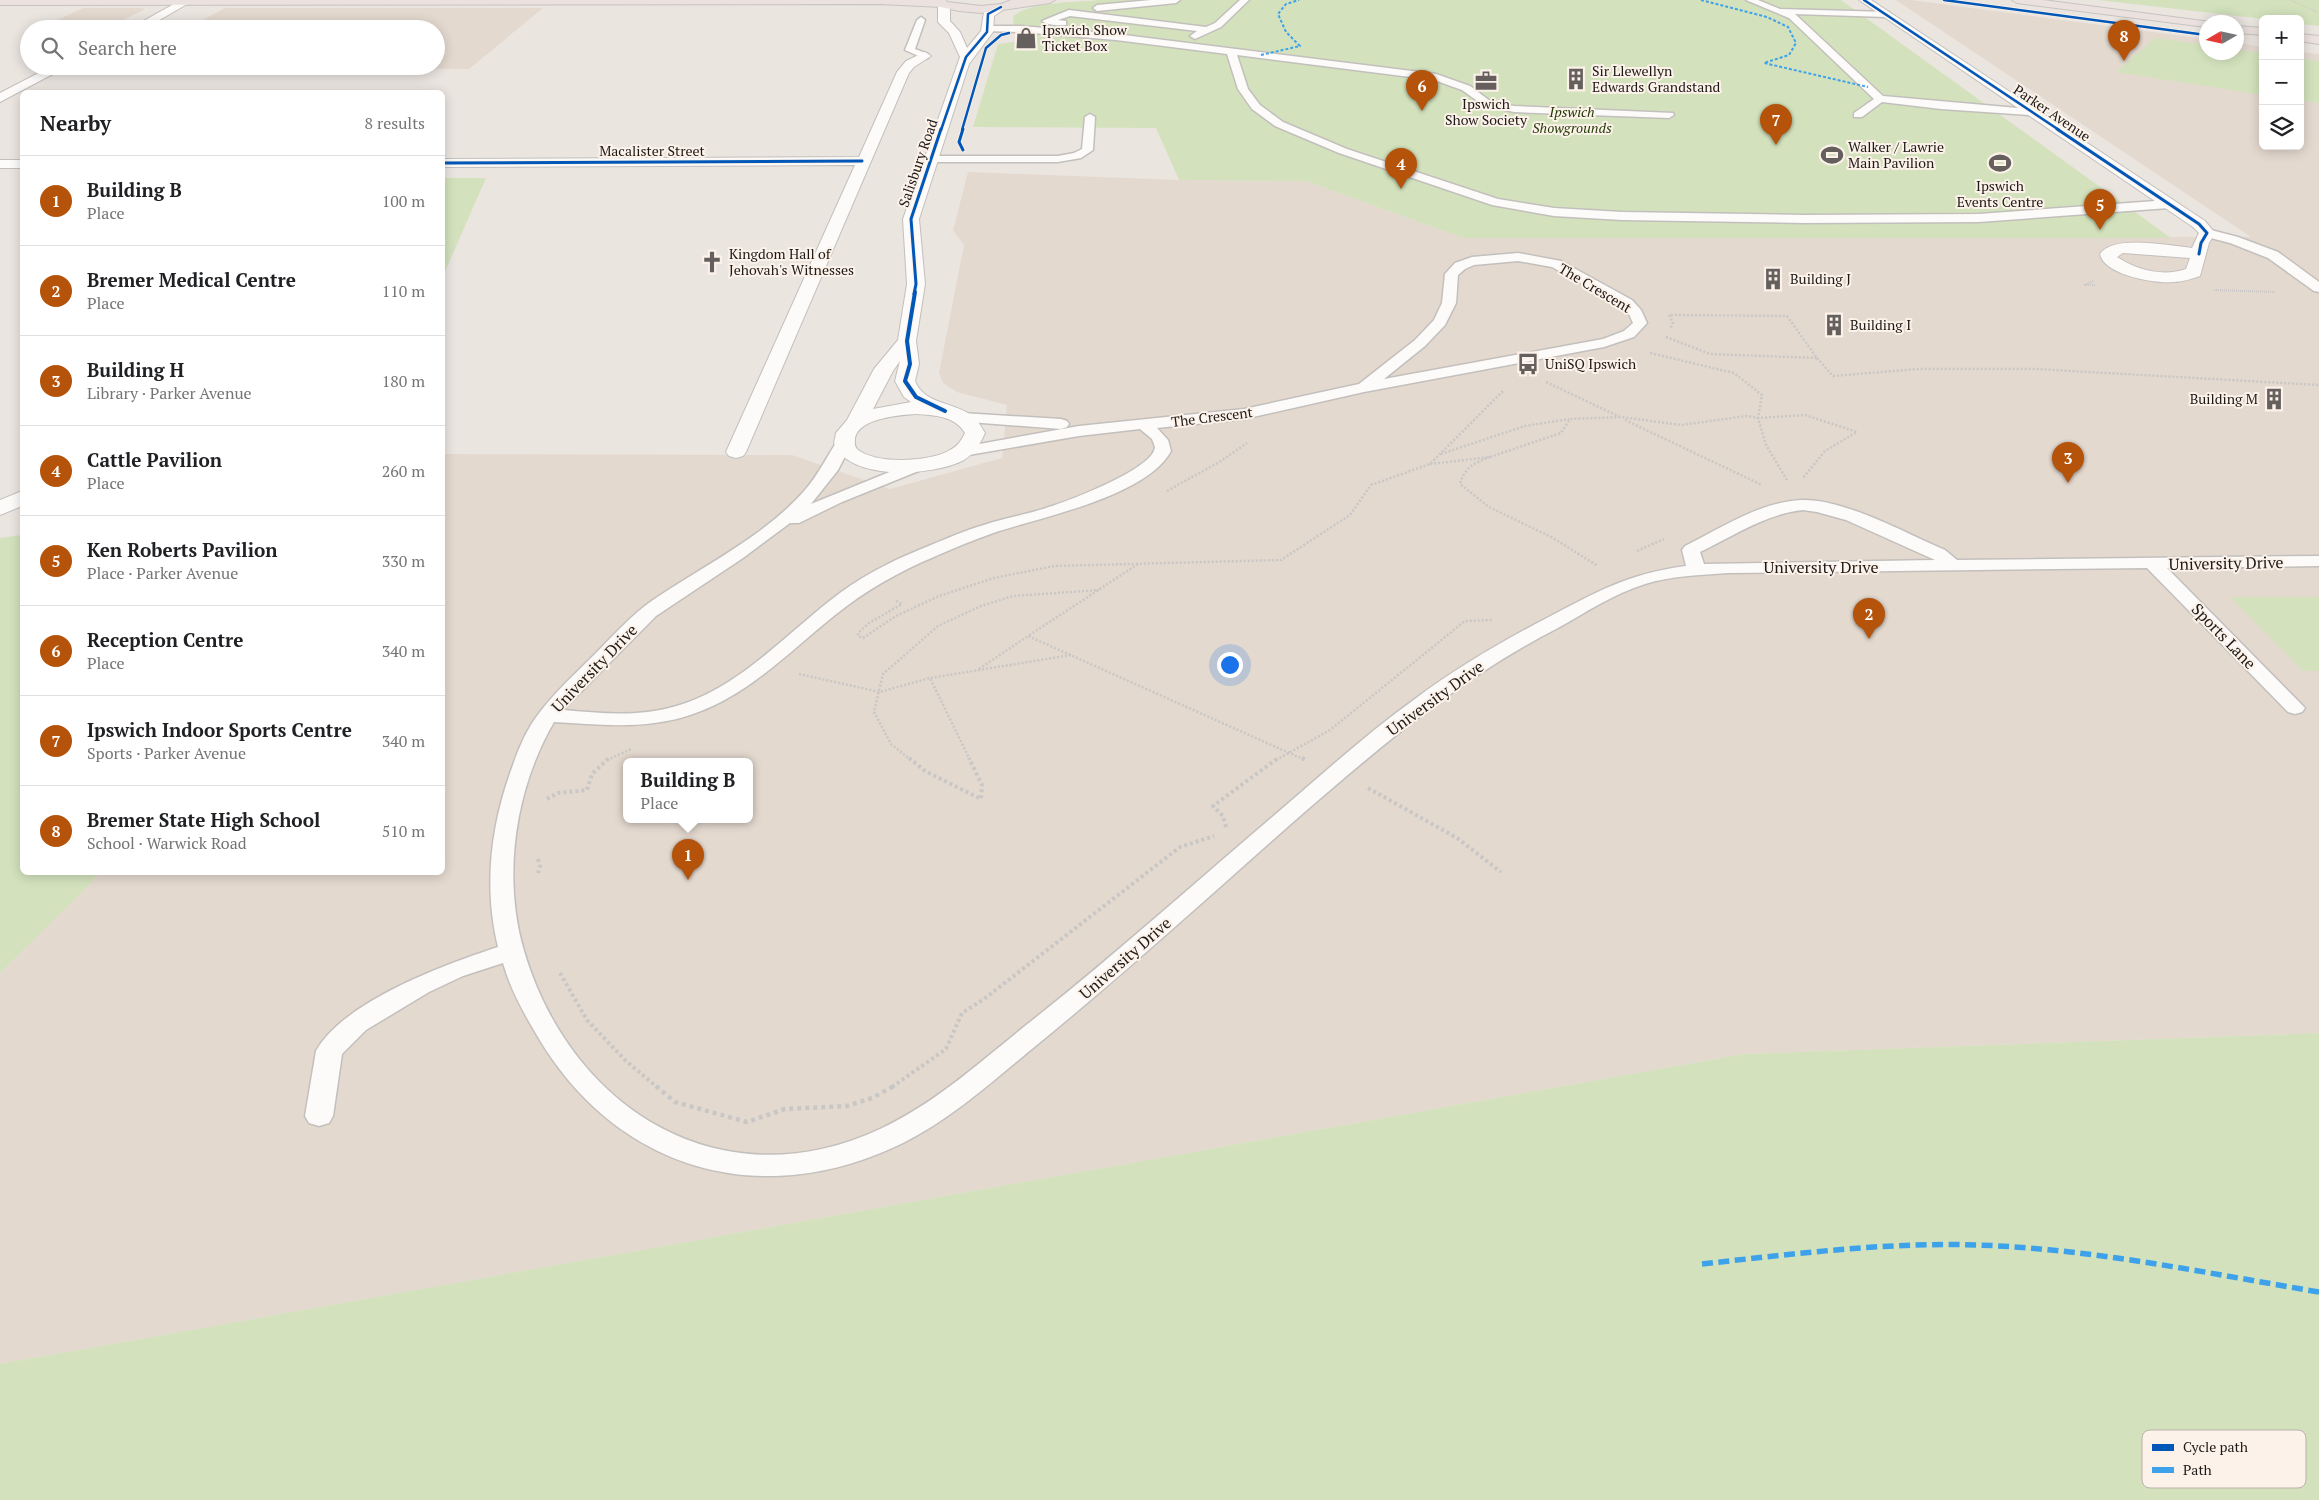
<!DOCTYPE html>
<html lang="en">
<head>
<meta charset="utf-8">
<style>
	:root { --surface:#fff; --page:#f6f6f6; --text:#202124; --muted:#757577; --line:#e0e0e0; --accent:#b45309 }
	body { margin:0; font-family:"PT Serif",serif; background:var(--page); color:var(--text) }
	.controls { position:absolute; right:15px; top:15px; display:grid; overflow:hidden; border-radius:8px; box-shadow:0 2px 12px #0003 }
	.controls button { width:45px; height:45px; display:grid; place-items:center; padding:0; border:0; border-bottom:1px solid var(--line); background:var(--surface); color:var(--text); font:25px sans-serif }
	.compass { position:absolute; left:2199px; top:15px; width:45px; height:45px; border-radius:50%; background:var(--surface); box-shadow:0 2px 12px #0003; rotate:261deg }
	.you { position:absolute; left:1229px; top:664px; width:18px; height:18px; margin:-12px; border:4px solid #fff; border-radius:50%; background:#1a73e8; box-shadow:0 0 0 8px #1a73e833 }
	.badge { display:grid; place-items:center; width:32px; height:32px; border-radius:50%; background:var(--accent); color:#fff; font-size:16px; font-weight:700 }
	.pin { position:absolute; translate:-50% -41px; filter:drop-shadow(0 1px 2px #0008) }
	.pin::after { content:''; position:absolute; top:26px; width:18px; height:15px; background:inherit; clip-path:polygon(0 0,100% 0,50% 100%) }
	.popup { position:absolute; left:623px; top:758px; width:130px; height:65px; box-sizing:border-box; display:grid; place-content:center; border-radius:8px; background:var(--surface); filter:drop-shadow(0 1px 4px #0005); font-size:16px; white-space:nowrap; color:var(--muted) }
	.popup b { font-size:19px; color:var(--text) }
	.popup::after { content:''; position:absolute; left:50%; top:100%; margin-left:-10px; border:10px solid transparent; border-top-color:var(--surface) }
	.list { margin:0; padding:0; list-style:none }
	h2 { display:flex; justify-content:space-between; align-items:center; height:65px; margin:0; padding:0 20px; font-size:21px }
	h2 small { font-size:16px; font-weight:400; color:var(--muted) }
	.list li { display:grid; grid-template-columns:32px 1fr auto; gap:15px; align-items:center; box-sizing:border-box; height:90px; padding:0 20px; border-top:1px solid var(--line) }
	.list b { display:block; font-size:19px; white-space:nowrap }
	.list p { margin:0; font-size:16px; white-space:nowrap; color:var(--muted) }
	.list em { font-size:16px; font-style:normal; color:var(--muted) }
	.icon { flex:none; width:28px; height:28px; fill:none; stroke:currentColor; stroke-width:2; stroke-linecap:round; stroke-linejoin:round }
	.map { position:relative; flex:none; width:2319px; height:1500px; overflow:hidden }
	.search { position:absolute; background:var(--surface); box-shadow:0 2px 12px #0003; left:20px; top:20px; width:425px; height:55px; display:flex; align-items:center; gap:12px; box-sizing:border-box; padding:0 18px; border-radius:28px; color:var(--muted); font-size:19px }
	.panel { position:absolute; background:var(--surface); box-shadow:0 2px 12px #0003; left:20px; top:90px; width:425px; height:785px; border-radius:8px }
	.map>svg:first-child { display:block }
	.built { fill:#e4d9cf; fill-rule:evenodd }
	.green { fill:#d3e2bd }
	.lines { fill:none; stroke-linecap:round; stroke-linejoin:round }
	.service-casing { stroke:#c3bfbc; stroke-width:3 }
	.minor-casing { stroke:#c3bfbc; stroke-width:2 }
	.secondary-casing { stroke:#c3bfbc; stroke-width:2 }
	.primary-casing { stroke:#c6c3c1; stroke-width:2 }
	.path-far4 { stroke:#c9c7c5; stroke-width:1; stroke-dasharray:1 1; stroke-linecap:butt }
	.path-far3 { stroke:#c9c7c5; stroke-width:2; stroke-dasharray:1 1; stroke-linecap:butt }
	.path-far2 { stroke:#c9c7c5; stroke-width:2.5; stroke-dasharray:2 2; stroke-linecap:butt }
	.path-far1 { stroke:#c9c7c5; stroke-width:4; stroke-dasharray:3 3; stroke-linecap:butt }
	.path { stroke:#c9c7c5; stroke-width:4.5; stroke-dasharray:4 4; stroke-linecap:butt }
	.service { fill:#fcfbfa; fill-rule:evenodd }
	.minor { fill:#fcfbfa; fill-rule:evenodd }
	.secondary { fill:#fcfbfa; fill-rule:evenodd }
	.primary { fill:#ebe1df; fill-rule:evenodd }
	.quiet-far1 { stroke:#3da2ea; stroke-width:2; stroke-dasharray:3 2; stroke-linecap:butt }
	.quiet { stroke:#3da2ea; stroke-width:5.5; stroke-dasharray:11 5.5; stroke-linecap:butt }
	.cycleway-far2-casing { stroke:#fcf2ea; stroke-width:4 }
	.cycleway-far1-casing { stroke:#fcf2ea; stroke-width:5 }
	.cycleway-casing { stroke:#fcf2ea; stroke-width:6 }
	.cycleway-far2 { stroke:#0057b8; stroke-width:2.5 }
	.cycleway-far1 { stroke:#0057b8; stroke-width:3 }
	.cycleway { stroke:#0057b8; stroke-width:4 }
	.labels { text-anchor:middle; stroke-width:4; stroke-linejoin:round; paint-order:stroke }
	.far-poi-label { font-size:14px; fill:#1d1916; stroke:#fcf2ea; text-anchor:start }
	.far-park-label { font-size:14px; font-style:italic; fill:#253b08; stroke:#fcf2ea }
	.far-street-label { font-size:14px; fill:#1d1916; stroke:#fcf2ea }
	.street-label { font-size:16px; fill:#1d1916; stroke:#fcf2ea }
	.key { fill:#fcf2ea; stroke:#b9b1aa; stroke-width:1 }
	.key-label { font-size:14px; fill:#1d1916 }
</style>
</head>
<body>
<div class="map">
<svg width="2319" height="1500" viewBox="0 0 2319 1500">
	<rect width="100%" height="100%" fill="#ebe5e0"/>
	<g class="built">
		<path d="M1896 0H1911L2206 39V52H2236L2237 43 2263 47V146H2300V52L2319 54V1033L1744 1054 0 1364V973L90 884 98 873 442 872 443 454 792 455 890 489 1002 458 1007 405 957 392 943 383 939 373 964 245 953 230 968 172 1179 180 1306 181 1463 238 2251 237ZM627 761H749V819H627Z"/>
		<polygon points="83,8 139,8 145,9 113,25 47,25"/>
		<polygon points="225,8 543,8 469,69 327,69 331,66 436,66 436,29 186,29"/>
	</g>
	<g class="green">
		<path d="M1100 0H1841L2171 238H1463L1306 181 1179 180 1156 128 973 127 998 44 1021 41 1023 34 1014 31 1013 17C1024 2 1080 2 1100 0Z"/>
		<polygon points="2098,0 2319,0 2319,26 2300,24 2300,19 2263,19"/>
		<polygon points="2155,38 2206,45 2206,52 2236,52 2237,50 2263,53 2263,95 2116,72"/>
		<polygon points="2300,59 2319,61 2319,103 2300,100"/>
		<polygon points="443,178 486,178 443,276 442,178"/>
		<polygon points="22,535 22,872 98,873 90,884 0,973 0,538"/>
		<polygon points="2230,597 2319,597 2319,671 2303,671"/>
		<polygon points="2319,1033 2319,1500 0,1500 0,1364 1744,1054"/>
	</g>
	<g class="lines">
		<g class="service-casing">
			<g id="service">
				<polygon points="1151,0 1180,0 1176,3 1097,11 1093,8 1097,5"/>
				<path d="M1240 0H1249L1221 27 1195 39 1190 36 1197 31 1070 16 1058 20 1066 21V25C1059 26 1047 25 1042 21L1069 10 1206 27 1215 23Z"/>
				<polygon points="1746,0 1758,0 1780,9 1889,12 1890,14 1886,17 1795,14 1883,96 2029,109 2034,112 2029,115 1941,109 1882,102 1862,117 1854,117 1854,113 1874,99 1789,18"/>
				<polygon points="921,17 925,20 915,49 928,54 928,58 925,59 905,50 917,20"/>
				<polygon points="988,26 1021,26 1116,34 1436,74 1470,86 1490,101 1514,106 1673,113 1674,115 1669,118 1514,112 1483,105 1462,90 1434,80 1237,55 1248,89 1260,105 1283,122 1347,149 1498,199 1554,208 1622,212 1804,215 1979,214 2169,200 2175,204 2169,208 1979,222 1804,223 1622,220 1554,216 1492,205 1339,153 1275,126 1252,109 1238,89 1227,54 1116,40 1021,32 985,31 985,27"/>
				<polygon points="1090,114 1095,117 1093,150 1081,158 1058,162 931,162 925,159 931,156 1058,156 1074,153 1082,149 1085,117"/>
				<polygon points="2207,229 2238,237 2278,252 2319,282 2319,292 2314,291 2268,258 2230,243 2203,236 2201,233 2203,230"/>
				<path d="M1518 253 1561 261 1632 300 1641 310 1647 323 1634 337 1604 347 1364 392 1244 419 1157 428 1168 440 1171 451C1147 496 1042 517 996 532 976 539 956 547 936 556 900 571 866 590 835 615 790 651 749 695 693 714 648 730 601 725 554 722 515 789 502 876 524 951 571 1110 722 1203 880 1129 934 1104 979 1063 1025 1026 1114 956 1198 880 1284 807 1327 770 1369 732 1415 699 1455 669 1499 643 1545 619 1597 592 1626 574 1686 566L1682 550 1685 546C1721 528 1760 502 1801 500 1843 498 1907 534 1945 550L1957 560 2319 556V566L2167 568 2305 708 2302 712 2295 714 2288 712 2147 568 1728 573C1700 575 1671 576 1645 584 1613 594 1585 613 1556 629 1457 680 1376 750 1292 823 1208 897 1125 973 1038 1044 995 1079 953 1118 903 1143 760 1213 614 1170 535 1032 522 1010 510 988 503 963L463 976 429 992 366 1030 342 1054 333 1116 329 1123 319 1126 309 1123 305 1116 316 1051C344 1001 446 964 498 947 483 885 491 824 513 765 519 747 528 727 540 712 556 691 576 673 595 654 613 636 631 615 653 600 704 565 764 537 805 490 819 474 827 456 838 440H850L852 443 838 470 811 504 914 462H926L928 465 926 468 842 502 799 523H790L743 558 656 616 563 710C598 713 635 717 669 708 737 692 786 633 840 593 868 572 899 558 931 545 948 538 966 530 984 525 1004 518 1025 515 1046 508 1066 502 1154 469 1155 447L1152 439 1140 429 1079 436 963 456 957 454 955 451 957 448 1079 426 1244 409 1359 384 1415 340 1434 320 1442 303 1445 274 1455 263 1472 257ZM1518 261 1552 267 1622 306 1628 312 1633 323 1624 331 1603 339 1384 379 1425 346 1445 325 1456 303 1458 275 1465 269 1474 265ZM1803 510 1817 512 1846 520 1935 560 1704 564 1700 552C1733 536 1766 514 1803 510Z"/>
				<polygon points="962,413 1061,419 1067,421 1069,424 1067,427 1061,429 956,421 954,418 956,415"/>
			</g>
		</g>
		<g class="minor-casing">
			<g id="minor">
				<path d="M1859 0H1871L2205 221 2215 233 2209 243 2200 276C2191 279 2182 282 2173 282 2155 284 2104 275 2100 254 2113 234 2170 246 2192 248L2199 233 2193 227ZM2123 253 2190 258 2186 269C2163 277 2137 270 2117 257Z"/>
				<path d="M944 2 950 5V21L960 32 967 48 981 31 984 12 1001 4 1007 7 994 16 993 32 969 64 919 219 925 284 916 341 919 364 915 381C924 404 953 402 971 415 977 419 981 426 985 433 980 444 975 453 964 460 934 476 848 482 834 443L836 433 847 420 874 369 898 340 907 284 903 219 960 57 949 33 938 22V5ZM900 361 895 381 904 397 911 402 873 409 893 371ZM916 414C934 415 955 416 965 433 961 441 958 446 950 450 930 462 876 465 857 449 854 446 855 442 855 438 859 418 900 415 916 414Z"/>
				<polygon points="925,52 931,56 914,67 909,73 746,452 743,456 736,458 729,456 726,452 855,165 442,167 442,159 859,157 897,72 906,61"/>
				<rect x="0" y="160" width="22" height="8"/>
				<polygon points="22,491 22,506 0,515 0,500"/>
			</g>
		</g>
		<g class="secondary-casing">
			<g id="secondary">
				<polygon points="181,0 194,0 144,29 129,29"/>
				<polygon points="52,66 68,66 0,102 0,93"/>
			</g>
		</g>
		<g class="primary-casing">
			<g id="primary">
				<polygon points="0,0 946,0 947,2 981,6 1001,4 1011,0 1055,0 1050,3 981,13 959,11 941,7 880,4 0,5"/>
				<polygon points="2012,0 2043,0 2211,22 2206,22 2206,27 2017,3"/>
				<polygon points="2236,26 2263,28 2263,35 2236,33"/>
				<polygon points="2300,34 2319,36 2319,44 2300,41"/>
			</g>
		</g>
		<polyline class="path-far4" points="2290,0 2317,12"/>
		<g class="path-far3">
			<polyline points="2093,281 2085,285 2095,285"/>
			<polyline points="2214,290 2275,292"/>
		</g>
		<g class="path-far2">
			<polyline points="1669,315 1673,323 1670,329"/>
			<polyline points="1666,337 1710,354 1817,358 1787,316 1670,315"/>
			<polyline points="1817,358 1833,376 1918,369 2036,369 2319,385"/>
			<polyline points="1546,382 1620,417"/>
			<polyline points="1625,420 1762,485"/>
			<polyline points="1441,454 1525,426 1569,419"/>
			<polyline points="1490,457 1561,433 1570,419 1621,417 1681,425 1747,416 1758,418 1762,395 1734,373 1650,353"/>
			<path d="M1430 464 1490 457C1474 463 1465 467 1460 484L1489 507 1553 538 1598 566"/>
			<polyline points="1787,480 1766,445 1758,418 1805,415 1857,432 1825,451 1803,478"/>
			<polyline points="1167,491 1221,461 1247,443"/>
			<polyline points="1637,551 1664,539"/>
			<polyline points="1138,564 1028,636 1305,760"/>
			<polyline points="896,601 902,604 869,623 858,633 858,636 863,638 896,616 939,596 994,578 1054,566 1281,560 1350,515 1371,485 1430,464 1504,390"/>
			<polyline points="979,669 1028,636"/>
			<polyline points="799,674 880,692 930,678"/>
			<polyline points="607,760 631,749"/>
			<polyline points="911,760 891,744 874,712 883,674 938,626 981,606 1013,596 1099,590"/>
			<polyline points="970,760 930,678 1071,655"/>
			<polyline points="1276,760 1330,730 1465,621 1493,620"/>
		</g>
		<g class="path-far1">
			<polyline points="909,758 925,771 981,799 982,785 969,758"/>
			<polyline points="1302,758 1306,760"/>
			<polyline points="1368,788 1457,838 1501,872"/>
			<polyline points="547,799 558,793 587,790 592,774 609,758"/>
			<polyline points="1226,827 1223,816 1213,806 1278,758"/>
			<polyline points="538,859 540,866 538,873"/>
			<polyline points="560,973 587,1020 626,1061 657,1087"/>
			<polyline points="892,1087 946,1049 962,1013 984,999 1180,847 1214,836"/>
		</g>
		<polyline class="path" points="656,1086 675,1102 747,1122 785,1109 847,1106 872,1098 894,1086"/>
		<use href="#service" class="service"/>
		<use href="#minor" class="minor"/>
		<use href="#secondary" class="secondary"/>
		<use href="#primary" class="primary"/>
		<g class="quiet-far1">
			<polyline points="1701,0 1767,17 1788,27 1796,43 1789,55 1764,63 1868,87"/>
			<polyline points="1261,55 1300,46 1286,32 1278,14 1286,4 1299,0"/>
		</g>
		<path class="quiet" d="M1702 1264C1793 1254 1885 1242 1978 1245 2093 1249 2206 1273 2319 1292"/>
		<g class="cycleway-far2-casing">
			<g id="cycleway-far2">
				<polyline points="1864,0 2059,130"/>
				<polyline points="1944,0 2206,35"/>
				<polyline points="941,130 966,57 987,32 988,14 1001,7"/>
				<polyline points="962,130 986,48 1001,35 1009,33"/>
			</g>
		</g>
		<g class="cycleway-far1-casing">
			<g id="cycleway-far1">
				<polyline points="963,129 959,142 963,150"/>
				<polyline points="2057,129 2199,224 2207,233 2201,243 2199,254"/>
				<polyline points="442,163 862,161"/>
				<polyline points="914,294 916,284 911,219 941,129"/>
			</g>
		</g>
		<g class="cycleway-casing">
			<polyline id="cycleway" points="915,292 907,341 910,364 905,381 916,397 945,411"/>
		</g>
		<use href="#cycleway-far2" class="cycleway-far2"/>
		<use href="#cycleway-far1" class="cycleway-far1"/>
		<use href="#cycleway" class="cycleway"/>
	</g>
	<defs>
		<g id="shop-bare" transform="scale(1.725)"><path d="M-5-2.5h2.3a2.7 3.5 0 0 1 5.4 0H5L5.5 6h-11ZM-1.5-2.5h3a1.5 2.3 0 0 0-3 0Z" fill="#65605d" stroke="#fcf2ea" stroke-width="2.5" paint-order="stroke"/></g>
		<g id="building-bare" transform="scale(1.725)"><path d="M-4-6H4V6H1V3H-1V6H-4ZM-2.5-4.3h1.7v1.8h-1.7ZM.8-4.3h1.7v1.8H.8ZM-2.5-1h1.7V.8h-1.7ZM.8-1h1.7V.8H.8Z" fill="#65605d" stroke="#fcf2ea" stroke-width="2.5" paint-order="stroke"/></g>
		<g id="office-bare" transform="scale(1.725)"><path d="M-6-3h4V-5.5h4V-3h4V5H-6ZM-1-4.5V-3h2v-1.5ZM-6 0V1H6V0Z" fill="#65605d" stroke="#fcf2ea" stroke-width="2.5" paint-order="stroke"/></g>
		<g id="stadium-bare" transform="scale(1.725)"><path d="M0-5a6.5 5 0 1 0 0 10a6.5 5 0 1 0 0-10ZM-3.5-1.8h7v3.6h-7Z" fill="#65605d" stroke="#fcf2ea" stroke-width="2.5" paint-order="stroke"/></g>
		<g id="church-bare" transform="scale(1.725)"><path d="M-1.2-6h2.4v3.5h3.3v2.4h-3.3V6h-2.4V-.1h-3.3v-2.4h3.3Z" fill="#65605d" stroke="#fcf2ea" stroke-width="2.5" paint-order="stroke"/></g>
		<g id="bus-bare" transform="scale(1.725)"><path d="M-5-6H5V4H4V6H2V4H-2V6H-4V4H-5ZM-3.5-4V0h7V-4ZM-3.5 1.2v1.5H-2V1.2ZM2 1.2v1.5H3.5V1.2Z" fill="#65605d" stroke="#fcf2ea" stroke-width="2.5" paint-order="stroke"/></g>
	</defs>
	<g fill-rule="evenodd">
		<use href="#shop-bare" x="1026" y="38"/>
		<use href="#building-bare" x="1576" y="79"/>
		<use href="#office-bare" x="1486" y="81"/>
		<use href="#stadium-bare" x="1832" y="155"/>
		<use href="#stadium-bare" x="2000" y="163"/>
		<use href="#church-bare" x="712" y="262"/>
		<use href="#building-bare" x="1773" y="279"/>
		<use href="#building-bare" x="1834" y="325"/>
		<use href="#bus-bare" x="1528" y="364"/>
		<use href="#building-bare" x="2274" y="399"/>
	</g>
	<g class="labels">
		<g class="far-poi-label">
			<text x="1042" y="35">Ipswich Show<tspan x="1042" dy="16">Ticket Box</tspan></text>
			<text x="1592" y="76">Sir Llewellyn<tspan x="1592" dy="16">Edwards Grandstand</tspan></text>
			<text x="1486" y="109" text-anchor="middle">Ipswich<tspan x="1486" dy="16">Show Society</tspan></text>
			<text x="1848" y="152">Walker / Lawrie<tspan x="1848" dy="16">Main Pavilion</tspan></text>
			<text x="2000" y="191" text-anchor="middle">Ipswich<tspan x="2000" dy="16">Events Centre</tspan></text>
			<text x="729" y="259">Kingdom Hall of<tspan x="729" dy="16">Jehovah's Witnesses</tspan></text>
			<text x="1790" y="284">Building J</text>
			<text x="1850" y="330">Building I</text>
			<text x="1545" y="369">UniSQ Ipswich</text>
			<text x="2258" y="404" text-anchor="end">Building M</text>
		</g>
		<g class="far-park-label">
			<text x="1572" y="117">Ipswich<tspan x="1572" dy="16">Showgrounds</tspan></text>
		</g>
		<g class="far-street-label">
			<text transform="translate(2052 113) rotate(34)" y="5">Parker Avenue</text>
			<text x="652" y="156">Macalister Street</text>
			<text transform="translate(918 163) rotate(-71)" y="5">Salisbury Road</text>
			<text transform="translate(1595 288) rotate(31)" y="5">The Crescent</text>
			<text transform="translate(1212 417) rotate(-7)" y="5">The Crescent</text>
		</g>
		<g class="street-label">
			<text transform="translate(2226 563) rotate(-1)" y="6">University Drive</text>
			<text x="1821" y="573">University Drive</text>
			<text transform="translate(2224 636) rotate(46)" y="6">Sports Lane</text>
			<text transform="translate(594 668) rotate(-46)" y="6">University Drive</text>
			<text transform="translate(1435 698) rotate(-36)" y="6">University Drive</text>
			<text transform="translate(1125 958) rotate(-41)" y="6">University Drive</text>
		</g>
	</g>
	<rect x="2142" y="1430" width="164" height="58" rx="8" class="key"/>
	<rect x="2152" y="1444" width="22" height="7" fill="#0057b8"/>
	<rect x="2152" y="1467" width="22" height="6" fill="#3da2ea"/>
	<g class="key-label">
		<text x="2183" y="1452">Cycle path</text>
		<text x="2183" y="1475">Path</text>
	</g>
</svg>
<div class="controls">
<button>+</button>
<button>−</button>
<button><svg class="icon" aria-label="layers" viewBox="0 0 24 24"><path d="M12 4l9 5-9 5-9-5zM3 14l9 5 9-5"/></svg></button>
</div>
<svg class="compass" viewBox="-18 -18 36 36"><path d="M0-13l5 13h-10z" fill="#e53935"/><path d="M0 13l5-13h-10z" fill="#757577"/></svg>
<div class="you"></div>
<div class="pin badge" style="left:688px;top:880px">1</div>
<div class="popup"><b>Building B</b>Place</div>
<div class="pin badge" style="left:1869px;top:639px">2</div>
<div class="pin badge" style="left:2068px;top:483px">3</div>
<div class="pin badge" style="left:1401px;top:189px">4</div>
<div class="pin badge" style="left:2100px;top:230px">5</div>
<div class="pin badge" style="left:1422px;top:111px">6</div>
<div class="pin badge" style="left:1776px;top:145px">7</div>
<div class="pin badge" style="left:2124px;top:61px">8</div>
<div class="search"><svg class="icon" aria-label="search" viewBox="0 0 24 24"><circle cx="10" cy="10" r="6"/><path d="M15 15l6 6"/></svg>Search here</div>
<section class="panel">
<h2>Nearby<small>8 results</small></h2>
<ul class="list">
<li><span class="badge">1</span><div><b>Building B</b><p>Place</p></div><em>100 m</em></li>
<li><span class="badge">2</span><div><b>Bremer Medical Centre</b><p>Place</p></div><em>110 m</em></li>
<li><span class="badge">3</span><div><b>Building H</b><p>Library · Parker Avenue</p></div><em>180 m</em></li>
<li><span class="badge">4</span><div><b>Cattle Pavilion</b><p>Place</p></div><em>260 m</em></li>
<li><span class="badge">5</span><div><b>Ken Roberts Pavilion</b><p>Place · Parker Avenue</p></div><em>330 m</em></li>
<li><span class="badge">6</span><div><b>Reception Centre</b><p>Place</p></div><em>340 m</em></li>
<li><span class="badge">7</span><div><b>Ipswich Indoor Sports Centre</b><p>Sports · Parker Avenue</p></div><em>340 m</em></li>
<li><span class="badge">8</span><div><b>Bremer State High School</b><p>School · Warwick Road</p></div><em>510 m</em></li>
</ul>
</section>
</div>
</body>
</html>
